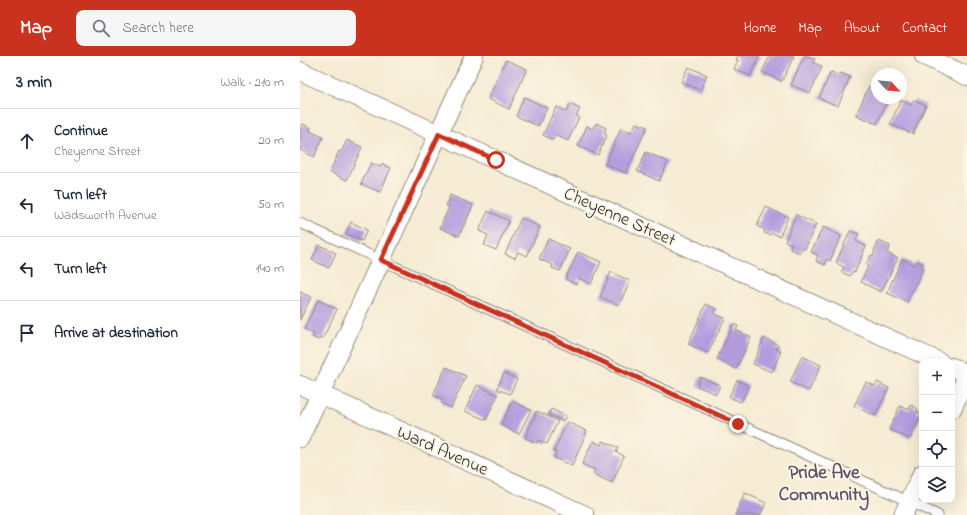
<!DOCTYPE html>
<html lang="en">
<head>
<meta charset="utf-8">
<style>
	:root { --surface:#fff; --page:#f6f6f7; --text:#1f2937; --muted:#747a83; --line:#e0e1e3; --accent:#c8321e }
	body { margin:0; font-family:"Indie Flower",sans-serif; background:var(--page); color:var(--text) }
	.controls { position:absolute; right:12px; bottom:12px; display:grid; overflow:hidden; border-radius:8px; box-shadow:0 4px 16px #0002 }
	.controls button { width:36px; height:36px; display:grid; place-items:center; padding:0; border:0; border-bottom:1px solid var(--line); background:var(--surface); color:var(--text); font:20px sans-serif }
	.compass { position:absolute; left:571px; top:12px; width:36px; height:36px; border-radius:50%; background:var(--surface); box-shadow:0 4px 16px #0002; rotate:116deg }
	.stop { position:absolute; width:12px; height:12px; margin:-9px; border:3px solid #c8321e; border-radius:50%; background:#fff }
	.stop.end { background:#c8321e; border-color:#fff; box-shadow:0 1px 4px #0008 }
	.list { margin:0; padding:0; list-style:none }
	h2 { display:flex; justify-content:space-between; align-items:center; height:52px; margin:0; padding:0 16px; font-size:17px }
	h2 small { font-size:13px; font-weight:400; color:var(--muted) }
	.list li { display:grid; grid-template-columns:26px 1fr auto; gap:12px; align-items:center; box-sizing:border-box; height:64px; padding:0 16px; border-top:1px solid var(--line) }
	.list b { display:block; font-size:15px; white-space:nowrap }
	.list p { margin:0; font-size:13px; white-space:nowrap; color:var(--muted) }
	.list em { font-size:13px; font-style:normal; color:var(--muted) }
	.icon { flex:none; width:22px; height:22px; fill:none; stroke:currentColor; stroke-width:2; stroke-linecap:round; stroke-linejoin:round }
	.map { position:relative; flex:none; width:667px; height:459px; overflow:hidden }
	header { display:flex; align-items:center; gap:24px; box-sizing:border-box; height:56px; padding:0 20px; background:var(--accent); color:#fff }
	header strong { font-size:19px }
	nav { display:flex; gap:22px; margin-inline-start:auto; font-size:14px }
	.search { width:280px; height:36px; background:var(--page); display:flex; align-items:center; gap:10px; box-sizing:border-box; padding:0 14px; border-radius:8px; color:var(--muted); font-size:15px }
	main { display:flex }
	aside { flex:1; background:var(--surface) }
	.map>svg:first-child { display:block }
	.building { fill:#b49bde }
	.lines { fill:none; stroke-linecap:round; stroke-linejoin:round }
	.lane-casing { stroke:#908b7f; stroke-width:11 }
	.street-casing { stroke:#908b7f; stroke-width:20 }
	.lane { stroke:#fff; stroke-width:9 }
	.street { stroke:#fff; stroke-width:18 }
	.route { stroke:#c8321e; stroke-width:5 }
	.labels { text-anchor:middle; stroke-width:4; stroke-linejoin:round; paint-order:stroke }
	.street-label { font-size:18px; fill:#2b2b2b; stroke:#fcf5e5 }
	.neighbourhood-label { font-size:19px; font-weight:bold; fill:#5b526a; stroke:#fcf5e5 }
</style>
</head>
<body>
<header>
<strong>Map</strong>
<div class="search"><svg class="icon" aria-label="search" viewBox="0 0 24 24"><circle cx="10" cy="10" r="6"/><path d="M15 15l6 6"/></svg>Search here</div>
<nav><a>Home</a><a>Map</a><a>About</a><a>Contact</a></nav>
</header>
<main>
<aside>
<h2>3 min<small>Walk · 210 m</small></h2>
<ul class="list">
<li><svg class="icon" aria-label="ahead" viewBox="0 0 24 24"><path d="M12 20V5M6 11l6-6 6 6"/></svg><div><b>Continue</b><p>Cheyenne Street</p></div><em>20 m</em></li>
<li><svg class="icon" aria-label="left" viewBox="0 0 24 24"><path d="M17 20v-9H6M10 6l-5 5 5 5"/></svg><div><b>Turn left</b><p>Wadsworth Avenue</p></div><em>50 m</em></li>
<li><svg class="icon" aria-label="left" viewBox="0 0 24 24"><path d="M17 20v-9H6M10 6l-5 5 5 5"/></svg><div><b>Turn left</b></div><em>140 m</em></li>
<li><svg class="icon" aria-label="arrive" viewBox="0 0 24 24"><path d="M6 21V4h12l-3 4 3 4H6"/></svg><div><b>Arrive at destination</b></div></li>
</ul>
</aside>
<div class="map">
<svg width="667" height="459" viewBox="0 0 667 459">
	<rect width="100%" height="100%" fill="#fcf5e5"/>
	<filter id="ink" filterUnits="userSpaceOnUse"><feTurbulence type="fractalNoise" baseFrequency=".025" numOctaves="2"/><feDisplacementMap in="SourceGraphic" scale="8" xChannelSelector="R" yChannelSelector="G"/><feConvolveMatrix kernelMatrix="1 2 1 2 8 2 1 2 1" color-interpolation-filters="sRGB"/></filter>
	<filter id="wash" filterUnits="userSpaceOnUse"><feTurbulence type="fractalNoise" baseFrequency=".012" numOctaves="4" result="noise"/><feDisplacementMap in="SourceGraphic" scale="16" xChannelSelector="R" yChannelSelector="G"/><feGaussianBlur stdDeviation="0.9" result="paint"/><feColorMatrix in="noise" values="0 0 0 0 0 0 0 0 0 0 0 0 0 0 0 0 0 1.4 0 .05"/><feComposite in="paint" operator="in"/></filter>
	<g filter="url(#wash)">
		<rect width="100%" height="100%" fill="#f6ebd3"/>
		<g id="blocks">
			<g class="building">
				<polygon points="438,0 460,0 450,20 434,13 438,4 436,3"/>
				<polygon points="470,0 494,0 482,25 462,16"/>
				<polygon points="504,0 508,0 515,3 513,6 522,11 510,37 491,29"/>
				<polygon points="206,4 227,13 209,53 188,43"/>
				<polygon points="388,11 407,19 400,34 381,26"/>
				<polygon points="531,16 540,20 541,17 550,21 538,50 519,42"/>
				<polygon points="569,30 577,33 577,42 585,42 588,43 577,68 556,59"/>
				<polygon points="224,41 247,52 238,70 216,60"/>
				<polygon points="601,44 611,49 614,44 626,49 613,78 590,68"/>
				<polygon points="270,48 280,53 276,60 279,61 268,85 255,79 253,84 243,79 256,51 266,56"/>
				<polygon points="296,67 306,72 304,78 307,79 298,99 278,90 287,70 292,73"/>
				<polygon points="336,67 347,71 326,117 305,108 321,72 331,76"/>
				<polygon points="3,68 11,72 10,75 23,81 14,101 0,94 0,71 1,71"/>
				<polygon points="47,84 62,91 47,124 30,116 39,95 41,96"/>
				<polygon points="346,96 368,106 359,125 337,115"/>
				<polygon points="71,107 80,111 82,108 91,112 80,136 61,128"/>
				<polygon points="150,139 173,149 159,180 140,172 149,151 146,149"/>
				<polygon points="466,151 488,161 480,180 471,177 470,179 464,177 465,174 457,170"/>
				<polygon points="188,155 209,165 196,194 184,189 188,179 179,175"/>
				<polygon points="496,159 516,168 505,193 503,192 500,197 490,193 492,188 485,185"/>
				<polygon points="221,162 240,171 227,200 218,196 215,202 205,198"/>
				<polygon points="51,166 67,174 62,185 46,178"/>
				<polygon points="523,171 541,180 530,205 527,203 525,209 516,205 518,199 511,196"/>
				<polygon points="550,175 559,178 556,185 566,190 555,216 553,215 550,220 541,216 544,211 536,207"/>
				<polygon points="248,183 270,193 260,215 252,212 253,209 239,203"/>
				<polygon points="579,185 590,190 587,197 598,202 581,236 561,226 568,210 566,209 571,199 573,200 575,195 574,194"/>
				<polygon points="19,189 36,197 29,212 12,204"/>
				<polygon points="278,196 301,206 291,228 279,222 276,228 265,223"/>
				<polygon points="602,203 614,209 616,205 623,208 621,212 623,213 607,246 587,237"/>
				<polygon points="311,216 330,225 319,249 300,241"/>
				<polygon points="0,236 11,241 0,264"/>
				<polygon points="18,244 37,253 23,282 20,281 19,284 12,281 14,278 4,273"/>
				<polygon points="406,248 417,253 414,258 425,262 408,297 388,288"/>
				<polygon points="433,268 438,270 436,274 451,281 436,313 417,303"/>
				<polygon points="464,282 478,289 476,293 481,295 472,316 453,308"/>
				<polygon points="502,300 521,309 509,335 490,326"/>
				<polygon points="146,311 166,320 151,352 141,347 143,344 133,339"/>
				<polygon points="204,317 217,323 210,338 197,333"/>
				<polygon points="400,321 420,329 416,338 397,330"/>
				<polygon points="437,324 449,330 441,346 429,341"/>
				<polygon points="566,326 575,330 577,326 589,332 575,360 554,350"/>
				<polygon points="177,329 198,339 186,364 165,355"/>
				<polygon points="212,345 231,354 219,378 201,369"/>
				<polygon points="611,349 618,353 617,356 622,358 610,383 589,373 600,350 609,354"/>
				<polygon points="251,353 266,360 263,365 249,359"/>
				<polygon points="237,355 258,365 247,388 238,384 237,387 225,382"/>
				<polygon points="267,366 287,375 272,410 254,402 256,396 254,395"/>
				<polygon points="293,385 301,389 303,385 318,392 316,396 324,400 312,427 293,418 295,414 282,408"/>
				<polygon points="445,437 466,447 460,459 435,459"/>
			</g>
		</g>
	</g>
	<g filter="url(#ink)">
		<use href="#blocks" fill-opacity="0" stroke="#908b7f" stroke-width="1"/>
		<g class="lines">
			<g class="lane-casing">
				<polyline id="lane" points="0,167 638,459"/>
			</g>
			<g class="street-casing">
				<g id="street">
					<polyline points="624,0 667,20"/>
					<polyline points="0,15 640,306"/>
					<polyline points="652,311 667,318"/>
					<polyline points="0,329 285,459"/>
					<polyline points="652,353 667,320"/>
					<polyline points="0,382 174,0"/>
					<polyline points="603,459 622,418"/>
				</g>
			</g>
			<use href="#lane" class="lane"/>
			<use href="#street" class="street"/>
		</g>
	</g>
	<g class="lines" filter="url(#ink)">
		<polyline class="route" points="196,104 139,78 81,204 438,368"/>
	</g>
	<g class="labels">
		<g class="street-label">
			<text transform="translate(320 160) rotate(24)" y="6">Cheyenne Street</text>
			<text transform="translate(143 394) rotate(24)" y="6">Ward Avenue</text>
		</g>
		<g class="neighbourhood-label">
			<text x="524" y="422">Pride Ave<tspan x="524" dy="22">Community</tspan></text>
		</g>
	</g>
</svg>
<div class="controls">
<button>+</button>
<button>−</button>
<button><svg class="icon" aria-label="locate" viewBox="0 0 24 24"><circle cx="12" cy="12" r="6"/><path d="M12 2v4M12 18v4M2 12h4M18 12h4"/></svg></button>
<button><svg class="icon" aria-label="layers" viewBox="0 0 24 24"><path d="M12 4l9 5-9 5-9-5zM3 14l9 5 9-5"/></svg></button>
</div>
<svg class="compass" viewBox="-18 -18 36 36"><path d="M0-13l5 13h-10z" fill="#e53935"/><path d="M0 13l5-13h-10z" fill="#747a83"/></svg>
<div class="stop" style="left:196px;top:104px"></div>
<div class="stop end" style="left:438px;top:368px"></div>
</div>
</main>
</body>
</html>
